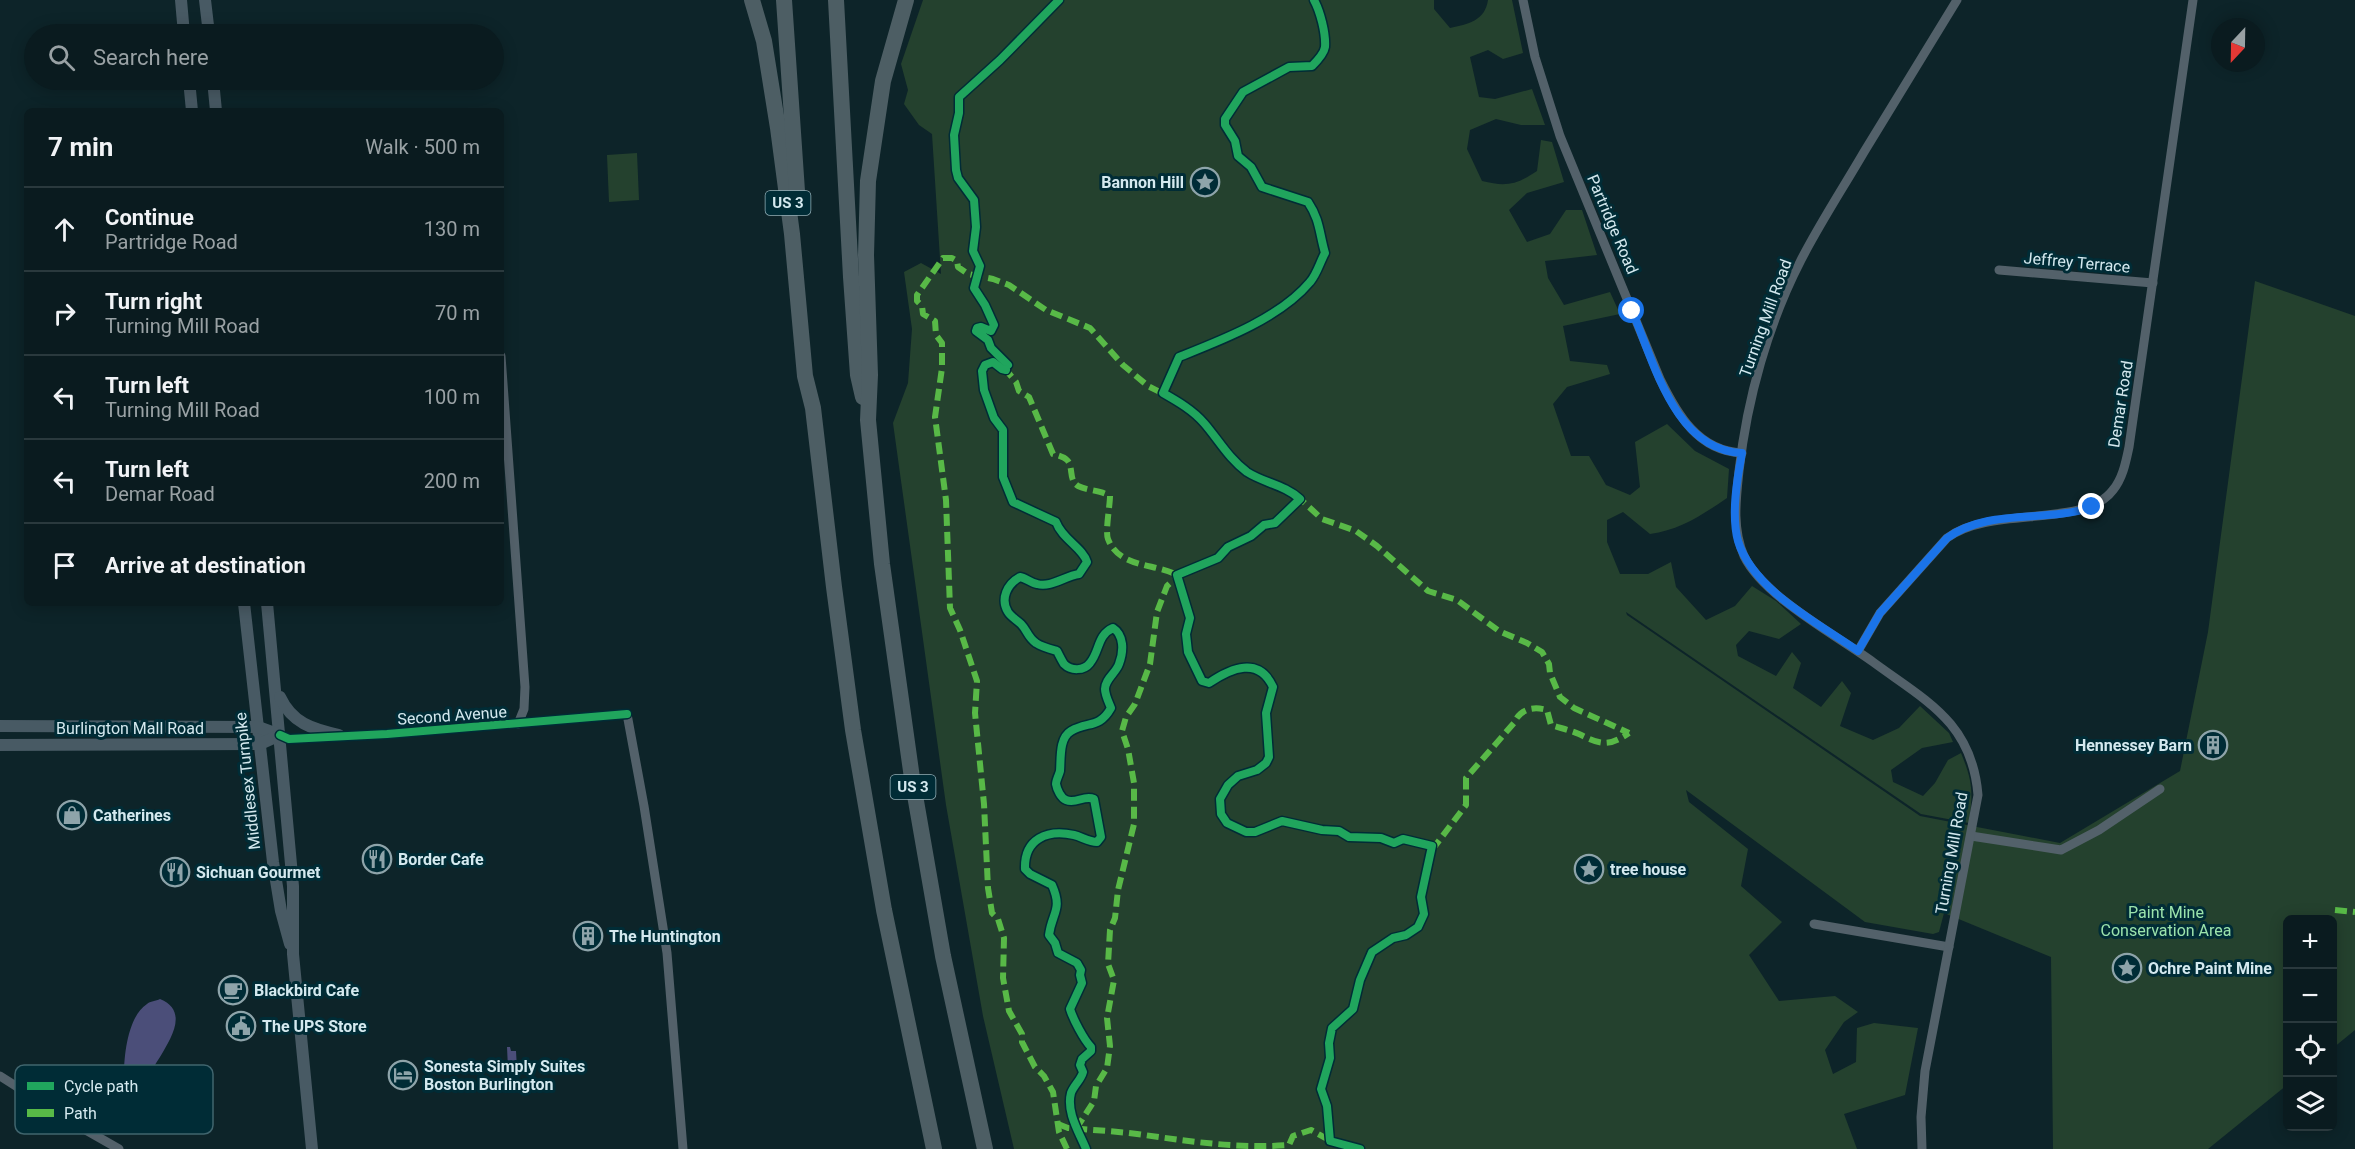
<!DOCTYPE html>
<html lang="en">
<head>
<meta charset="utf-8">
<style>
	:root { --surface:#0a1b1f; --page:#132428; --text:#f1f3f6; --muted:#99a1a4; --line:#2a393d }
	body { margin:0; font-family:Roboto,sans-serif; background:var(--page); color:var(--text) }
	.controls { position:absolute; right:18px; bottom:18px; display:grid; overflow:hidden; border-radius:9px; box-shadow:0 3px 15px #0003 }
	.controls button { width:54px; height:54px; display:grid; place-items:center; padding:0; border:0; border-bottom:2px solid var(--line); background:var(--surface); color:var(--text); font:30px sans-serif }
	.compass { position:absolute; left:2211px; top:18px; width:54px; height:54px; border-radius:50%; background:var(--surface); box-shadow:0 3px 15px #0003; rotate:202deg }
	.stop { position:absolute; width:18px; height:18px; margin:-14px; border:4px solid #1a73e8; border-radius:50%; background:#fff }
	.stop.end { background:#1a73e8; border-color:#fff; box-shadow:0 2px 6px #0008 }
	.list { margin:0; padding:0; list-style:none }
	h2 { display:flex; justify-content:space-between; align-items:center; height:78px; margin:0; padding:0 24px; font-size:26px }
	h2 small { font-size:20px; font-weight:400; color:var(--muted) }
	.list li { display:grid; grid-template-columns:39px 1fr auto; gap:18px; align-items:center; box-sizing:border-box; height:84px; padding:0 24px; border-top:2px solid var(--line) }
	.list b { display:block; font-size:22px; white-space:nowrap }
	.list p { margin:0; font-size:20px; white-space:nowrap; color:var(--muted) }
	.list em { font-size:20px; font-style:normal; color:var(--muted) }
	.icon { flex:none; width:33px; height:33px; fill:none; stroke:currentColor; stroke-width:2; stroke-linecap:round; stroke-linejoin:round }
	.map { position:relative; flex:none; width:2355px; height:1149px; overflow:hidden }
	.search { position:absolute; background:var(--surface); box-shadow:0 3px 15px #0003; left:24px; top:24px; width:480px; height:66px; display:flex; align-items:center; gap:15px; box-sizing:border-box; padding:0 21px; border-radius:33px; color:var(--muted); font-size:22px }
	.panel { position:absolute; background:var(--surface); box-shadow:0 3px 15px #0003; left:24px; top:108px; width:480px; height:498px; border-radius:9px }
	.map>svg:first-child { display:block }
	.green { fill:#24412e }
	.water { fill:#4b4e79 }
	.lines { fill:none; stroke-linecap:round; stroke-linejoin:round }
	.street { stroke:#53616a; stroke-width:9 }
	.secondary { stroke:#485a64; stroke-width:12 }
	.highway { stroke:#4d5e64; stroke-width:16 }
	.quiet { stroke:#58b947; stroke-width:6; stroke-dasharray:12 6; stroke-linecap:butt }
	.cycleway-casing { stroke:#002c36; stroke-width:11 }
	.cycleway { stroke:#20a55d; stroke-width:8 }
	.route { stroke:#1a73e8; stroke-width:8 }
	.labels { text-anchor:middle; stroke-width:6; stroke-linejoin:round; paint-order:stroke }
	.shield { fill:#002c36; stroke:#94b0b8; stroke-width:1.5 }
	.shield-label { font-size:15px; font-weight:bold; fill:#d4e9ef }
	.poi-label { font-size:16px; font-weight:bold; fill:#d4e9ef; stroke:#002c36; text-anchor:start }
	.street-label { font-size:16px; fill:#d4e9ef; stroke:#002c36 }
	.park-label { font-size:16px; fill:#9be3ac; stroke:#002c36 }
	.key { fill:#002c36; stroke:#40656e; stroke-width:1.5 }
	.key-label { font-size:16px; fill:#d4e9ef }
</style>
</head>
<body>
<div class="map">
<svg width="2355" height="1149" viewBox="0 0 2355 1149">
	<rect width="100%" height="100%" fill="#0d2429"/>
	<g class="green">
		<path d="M923 0H1434V9L1450 28C1468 24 1485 21 1488 0H1512L1523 53 1503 59 1488 50 1470 57 1479 97 1495 99 1532 89 1545 125H1521L1496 119 1470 130 1467 149 1482 181C1506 187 1516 185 1537 171L1541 140 1552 142 1564 182 1527 193 1509 210 1527 242 1550 234 1566 210H1582L1597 255 1545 261 1548 278 1564 305 1610 292 1620 314 1563 326 1570 361 1607 365 1610 374 1567 387 1553 404 1571 456H1589L1606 485 1630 495 1640 487 1635 442 1667 424 1695 451 1729 469 1727 498C1702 515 1680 530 1650 534L1623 512 1607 520V542L1620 574H1648L1671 562 1676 587 1706 620 1735 606 1752 586 1776 601 1801 624 1779 639 1749 631 1736 645 1738 656 1776 676 1792 652 1801 663 1793 688 1821 707 1842 681 1851 693 1840 726 1873 740 1899 728 1920 706 1949 733 1953 742 1922 748 1891 770 1893 782 1923 796 1935 783 1948 760 1961 753C1973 782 1973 792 1969 823L1921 814 1626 612 1627 615 1920 816 2060 843 2180 771 2208 632 2255 281 2355 316V1030L2333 1048 2332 920H2288L2287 1085 2208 1149H2053L2051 957 1944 913 1939 932 1933 934 1865 922 1686 790 1689 802 1748 849 1741 886 1782 922 1749 955 1779 1001 1835 996 1858 1012 1844 1022 1825 1050 1833 1074 1856 1062 1857 1028 1874 1023 1918 1028 1905 1095 1844 1114 1857 1149H1014L983 1016 946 805 893 423 908 383 912 329 904 272 921 263 941 274 932 134 919 125 904 104 908 90 901 64Z"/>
		<polygon points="637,153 639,200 609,202 607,155"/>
	</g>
	<g class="water">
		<path d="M160 999C189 1011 171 1038 160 1057 153 1067 150 1076 141 1085L126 1080 124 1075C124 1055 128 1016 147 1004 150 1001 156 1001 160 999Z"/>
		<polygon points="507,1047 510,1047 511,1051 516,1051 517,1069 508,1069"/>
	</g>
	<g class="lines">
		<g class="street">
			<path d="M1523 0 1535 57 1560 136 1660 379C1677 414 1698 451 1742 453"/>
			<polyline points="1999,270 2153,283"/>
			<polyline points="501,356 525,687 524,709 518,724"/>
			<path d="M1858 651 1880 613 1947 538C1991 505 2084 529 2113 490 2123 478 2126 461 2129 447L2193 0"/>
			<polyline points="280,735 289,739 387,734 627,714 644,806 667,953 683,1149"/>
			<polyline points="1971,836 2061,850 2099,830 2160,789"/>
			<polyline points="1814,924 1949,947"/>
			<polyline points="0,1076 77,1125 119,1149"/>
			<path d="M1922 1149 1921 1117 1925 1071 1978 795C1972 722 1926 701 1873 662 1836 635 1764 597 1744 556 1732 529 1736 499 1739 471 1747 399 1768 324 1801 260 1820 223 1843 188 1864 152 1895 101 1926 51 1957 0"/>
		</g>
		<g class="secondary">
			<polyline points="181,0 184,34"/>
			<polyline points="205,0 209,34"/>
			<polyline points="189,80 192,111"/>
			<polyline points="213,80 216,111"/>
			<polyline points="244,603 273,862 281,911 290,944"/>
			<polyline points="267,603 293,886 293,954 312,1149"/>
			<path d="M280 697C292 723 312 729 339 735"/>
			<polyline points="0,726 258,727 280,735"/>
			<polyline points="0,745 260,744 280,735"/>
		</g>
		<g class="highway">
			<polyline points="752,0 764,41 778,128 792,234 805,376 813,408 834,587 853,730 884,910 934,1149"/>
			<polyline points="784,0 797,191"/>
			<polyline points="836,0 851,277 858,375 863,397"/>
			<polyline points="906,0 883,81 868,181 866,255 870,375 868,420 882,564 912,778 943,956 985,1149"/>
		</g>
		<g class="quiet">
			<path d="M1003 369 1006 370 1016 382 1019 391 1029 397 1053 454C1057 455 1064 457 1067 460 1074 467 1068 480 1078 486 1088 491 1100 490 1110 496 1110 506 1105 531 1108 539 1119 568 1154 563 1177 575L1179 578"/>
			<polyline points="1296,495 1322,519 1356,531 1377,546 1428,591 1457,600 1499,631 1527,643 1542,652 1549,664 1550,673 1560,697 1574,708 1629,733"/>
			<path d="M1432 850 1466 805V778L1514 723C1520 709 1533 706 1547 710L1551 725C1560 728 1570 730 1579 734 1601 745 1608 747 1629 733"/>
			<polyline points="2335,910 2355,912"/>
			<path d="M1058 1124 1068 1128C1091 1130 1114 1131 1137 1134 1187 1141 1238 1149 1289 1145L1293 1136 1311 1130 1331 1141"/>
			<polyline points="1076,1129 1094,1101 1096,1086 1107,1068 1110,1046 1107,1018 1114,980 1108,964 1110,930 1115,918 1118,890 1134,824 1134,783 1128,749 1122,731 1126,717 1135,704 1150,664 1157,612 1167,586 1180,574"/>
			<polyline points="1067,1149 1059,1132 1053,1092 1044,1076 1035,1067 1022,1042 1022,1034 1009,1011 1003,978 1004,938 998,919 992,913 988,888 984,804 975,713 977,681 960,630 950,608 946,500 935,417 942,368 942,343 936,335 935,321 923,314 922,306 917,301 917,295 943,258 952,258 957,261 958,267 968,274 993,279 1009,285 1046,310 1090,328 1123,365 1148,386 1168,396"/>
		</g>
		<g class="cycleway-casing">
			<g id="cycleway">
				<path d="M1314 0C1320 11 1326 33 1325 47 1324 54 1317 61 1312 66L1289 67 1243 92 1225 119V125L1235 141 1238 156 1251 167 1262 187 1308 202C1320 220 1319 232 1325 253 1320 262 1317 274 1310 282 1280 318 1222 340 1179 357L1163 393C1177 401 1193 410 1204 423 1218 439 1229 459 1247 472 1264 483 1285 485 1300 499L1275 523 1264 525 1251 536 1228 547 1218 558 1177 575 1190 618 1186 634 1188 652 1202 681 1209 683C1231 668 1259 656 1273 687L1266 713 1269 757 1266 763 1257 770 1238 776 1228 785 1220 799 1221 814 1227 823 1246 832H1255L1282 821 1322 830 1339 831 1349 837 1381 838 1394 843 1403 839 1432 846 1421 897 1424 914 1418 927 1406 935 1393 938 1372 952 1360 980 1353 1009 1332 1028 1329 1043 1330 1058 1321 1089 1327 1106 1330 1141 1360 1149"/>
				<polyline points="1008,365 991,348 988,340 976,331 977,328 981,327 991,331 994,325 985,305 974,288 980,266 973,251 976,227 974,200 958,178 956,170 954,135 959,113 959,97 1000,60 1059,0"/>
				<path d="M1006 370 1002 369 993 362 985 365 982 371 984 390 994 418 1003 430V477L1013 502 1056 522C1062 539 1083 548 1087 562L1079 574C1065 576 1051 588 1037 584 1031 583 1026 578 1020 577 1007 584 1000 599 1008 612 1011 617 1017 620 1021 624 1027 630 1028 638 1036 643 1042 647 1050 649 1057 651 1059 655 1062 661 1064 664 1071 671 1084 671 1090 663 1100 651 1097 635 1113 628 1124 635 1124 651 1119 664 1116 673 1105 679 1105 689 1105 695 1109 703 1111 708 1099 729 1088 721 1071 731 1059 738 1061 758 1060 771 1059 775 1056 780 1056 784 1057 790 1061 798 1066 800 1076 804 1084 795 1094 799L1101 837 1097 842C1089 842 1082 837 1074 835 1047 829 1024 839 1025 869L1030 874 1052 885C1063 910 1052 912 1049 935L1055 943 1058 953 1077 963 1081 970 1080 975 1082 983 1070 1009C1073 1019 1084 1040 1091 1047V1051L1082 1059 1080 1065 1083 1072C1081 1080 1074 1085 1071 1093 1066 1112 1079 1132 1086 1149"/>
				<polyline points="280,735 289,739 387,734 627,714"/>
			</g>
		</g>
		<use href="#cycleway" class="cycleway"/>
	</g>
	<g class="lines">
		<path class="route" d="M1632 311C1654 361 1674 450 1742 453 1737 479 1731 515 1738 541 1753 590 1818 623 1858 651L1880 613 1947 538C1988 508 2046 523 2092 507"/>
	</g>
	<defs>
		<g id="sight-ring" transform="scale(1.5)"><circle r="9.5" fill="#002c36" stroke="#8ea4aa" stroke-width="1.5"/><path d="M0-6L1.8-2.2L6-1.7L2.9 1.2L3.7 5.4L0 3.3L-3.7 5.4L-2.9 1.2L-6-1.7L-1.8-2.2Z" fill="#8ea4aa"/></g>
		<g id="building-ring" transform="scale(1.5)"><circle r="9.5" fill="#002c36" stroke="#8ea4aa" stroke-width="1.5"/><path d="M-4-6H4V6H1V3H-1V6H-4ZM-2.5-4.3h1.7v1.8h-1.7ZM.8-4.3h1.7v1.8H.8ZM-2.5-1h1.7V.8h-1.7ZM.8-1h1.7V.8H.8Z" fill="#8ea4aa"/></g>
		<g id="shop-ring" transform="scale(1.5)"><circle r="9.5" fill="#002c36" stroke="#8ea4aa" stroke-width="1.5"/><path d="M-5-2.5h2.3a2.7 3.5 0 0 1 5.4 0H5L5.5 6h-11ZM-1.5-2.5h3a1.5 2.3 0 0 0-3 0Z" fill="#8ea4aa"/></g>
		<g id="restaurant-ring" transform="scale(1.5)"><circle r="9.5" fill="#002c36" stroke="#8ea4aa" stroke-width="1.5"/><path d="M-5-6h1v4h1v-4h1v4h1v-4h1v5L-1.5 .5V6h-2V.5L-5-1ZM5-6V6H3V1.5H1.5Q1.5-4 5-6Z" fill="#8ea4aa"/></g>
		<g id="cafe-ring" transform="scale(1.5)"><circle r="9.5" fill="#002c36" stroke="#8ea4aa" stroke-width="1.5"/><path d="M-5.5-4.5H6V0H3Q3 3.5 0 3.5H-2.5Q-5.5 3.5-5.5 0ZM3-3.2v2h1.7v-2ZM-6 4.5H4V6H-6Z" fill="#8ea4aa"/></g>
		<g id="civic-ring" transform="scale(1.5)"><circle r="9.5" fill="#002c36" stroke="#8ea4aa" stroke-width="1.5"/><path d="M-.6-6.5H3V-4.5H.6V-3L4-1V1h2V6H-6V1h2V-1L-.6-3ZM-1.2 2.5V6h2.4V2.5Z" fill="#8ea4aa"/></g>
		<g id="hotel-ring" transform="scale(1.5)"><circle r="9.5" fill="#002c36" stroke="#8ea4aa" stroke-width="1.5"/><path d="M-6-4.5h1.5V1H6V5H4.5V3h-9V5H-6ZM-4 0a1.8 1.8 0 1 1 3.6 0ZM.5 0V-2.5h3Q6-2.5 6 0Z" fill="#8ea4aa"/></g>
	</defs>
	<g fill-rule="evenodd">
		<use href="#sight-ring" x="1205" y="182"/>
		<use href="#building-ring" x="2213" y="745"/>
		<use href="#shop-ring" x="72" y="815"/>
		<use href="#restaurant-ring" x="377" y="859"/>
		<use href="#sight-ring" x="1589" y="869"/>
		<use href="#restaurant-ring" x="175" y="872"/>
		<use href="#building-ring" x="588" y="936"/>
		<use href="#sight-ring" x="2127" y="968"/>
		<use href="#cafe-ring" x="233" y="990"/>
		<use href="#civic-ring" x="241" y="1026"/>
		<use href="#hotel-ring" x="403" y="1075"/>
	</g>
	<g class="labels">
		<g class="shield">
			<rect x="765.5" y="191" width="45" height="24" rx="4.5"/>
			<rect x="890.5" y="775" width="45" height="24" rx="4.5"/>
		</g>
		<g class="shield-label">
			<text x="788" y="208">US 3</text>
			<text x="913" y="792">US 3</text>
		</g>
		<g class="poi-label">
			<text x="1184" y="188" text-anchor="end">Bannon Hill</text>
			<text x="2192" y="751" text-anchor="end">Hennessey Barn</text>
			<text x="93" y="821">Catherines</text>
			<text x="398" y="865">Border Cafe</text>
			<text x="1610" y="875">tree house</text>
			<text x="196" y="878">Sichuan Gourmet</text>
			<text x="609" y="942">The Huntington</text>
			<text x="2148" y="974">Ochre Paint Mine</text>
			<text x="254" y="996">Blackbird Cafe</text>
			<text x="262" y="1032">The UPS Store</text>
			<text x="424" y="1072">Sonesta Simply Suites<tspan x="424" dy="18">Boston Burlington</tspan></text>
		</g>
		<g class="street-label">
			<text transform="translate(1613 224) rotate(67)" y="6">Partridge Road</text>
			<text transform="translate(2077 262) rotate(5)" y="6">Jeffrey Terrace</text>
			<text transform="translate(1765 318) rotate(-70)" y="6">Turning Mill Road</text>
			<text transform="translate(2120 404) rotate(-81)" y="6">Demar Road</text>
			<text transform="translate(452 715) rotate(-4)" y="6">Second Avenue</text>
			<text x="130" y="734">Burlington Mall Road</text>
			<text transform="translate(247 781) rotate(-96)" y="6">Middlesex Turnpike</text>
			<text transform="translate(1951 853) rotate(-80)" y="6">Turning Mill Road</text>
		</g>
		<g class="park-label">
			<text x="2166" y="918">Paint Mine<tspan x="2166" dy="18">Conservation Area</tspan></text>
		</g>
	</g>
	<rect x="15" y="1065" width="198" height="69" rx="9" class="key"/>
	<rect x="27" y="1082" width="27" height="8" fill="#20a55d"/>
	<rect x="27" y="1109" width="27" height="8" fill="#58b947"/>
	<g class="key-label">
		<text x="64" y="1092">Cycle path</text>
		<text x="64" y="1119">Path</text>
	</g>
</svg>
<div class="controls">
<button>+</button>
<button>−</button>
<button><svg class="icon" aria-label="locate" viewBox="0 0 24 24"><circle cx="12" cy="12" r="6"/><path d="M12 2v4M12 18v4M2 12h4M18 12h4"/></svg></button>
<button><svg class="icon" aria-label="layers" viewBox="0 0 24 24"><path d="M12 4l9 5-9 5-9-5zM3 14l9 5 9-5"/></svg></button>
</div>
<svg class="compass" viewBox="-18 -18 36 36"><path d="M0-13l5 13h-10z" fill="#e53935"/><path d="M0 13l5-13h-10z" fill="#99a1a4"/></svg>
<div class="stop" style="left:1632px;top:311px"></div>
<div class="stop end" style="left:2092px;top:507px"></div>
<div class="search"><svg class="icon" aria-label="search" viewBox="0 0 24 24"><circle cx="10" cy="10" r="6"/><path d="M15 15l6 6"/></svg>Search here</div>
<section class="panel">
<h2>7 min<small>Walk · 500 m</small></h2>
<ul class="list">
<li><svg class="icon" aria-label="ahead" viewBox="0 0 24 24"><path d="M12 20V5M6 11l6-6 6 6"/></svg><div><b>Continue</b><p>Partridge Road</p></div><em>130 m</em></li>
<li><svg class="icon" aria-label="right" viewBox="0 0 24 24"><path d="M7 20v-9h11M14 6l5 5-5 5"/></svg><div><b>Turn right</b><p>Turning Mill Road</p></div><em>70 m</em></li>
<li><svg class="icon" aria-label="left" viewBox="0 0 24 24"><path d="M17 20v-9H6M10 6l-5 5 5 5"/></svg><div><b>Turn left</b><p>Turning Mill Road</p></div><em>100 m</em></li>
<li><svg class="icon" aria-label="left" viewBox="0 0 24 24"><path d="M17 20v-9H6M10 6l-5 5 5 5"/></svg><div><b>Turn left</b><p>Demar Road</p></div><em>200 m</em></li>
<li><svg class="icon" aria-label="arrive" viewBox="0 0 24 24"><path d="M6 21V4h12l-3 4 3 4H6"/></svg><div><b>Arrive at destination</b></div></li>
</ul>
</section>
</div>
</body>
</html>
